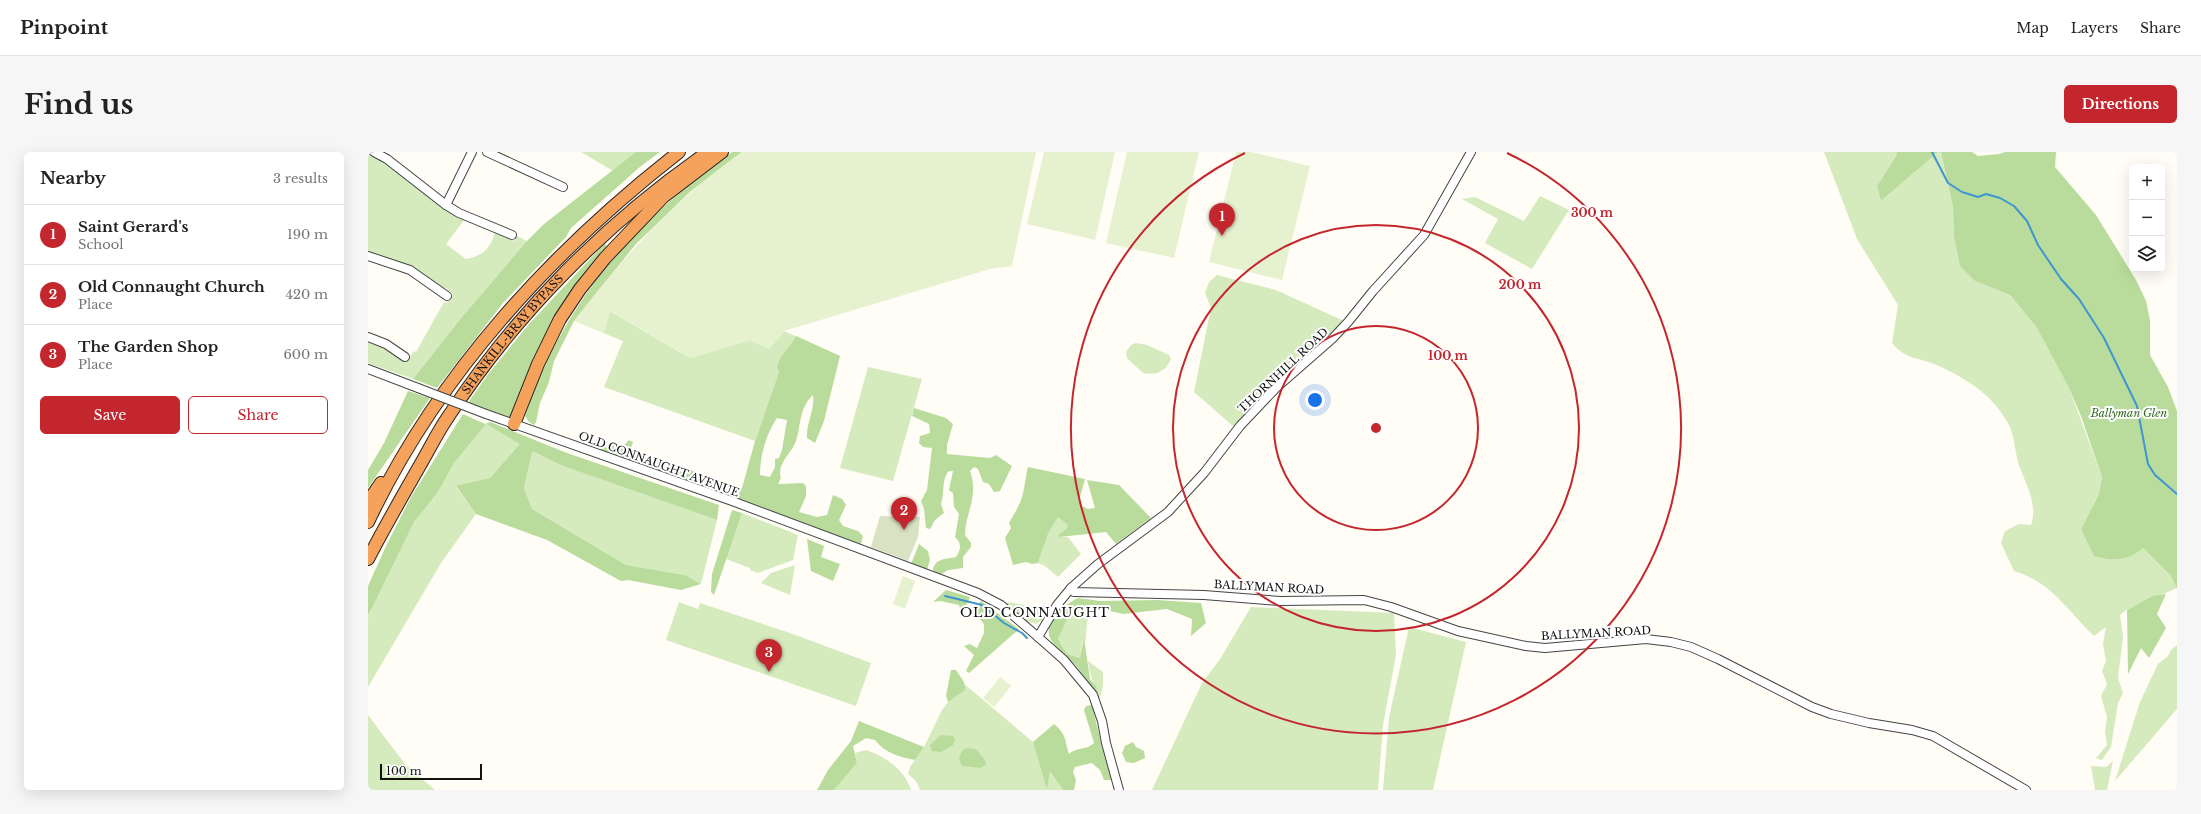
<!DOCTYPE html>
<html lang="en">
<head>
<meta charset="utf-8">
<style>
	:root { --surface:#fff; --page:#f6f6f6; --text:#222; --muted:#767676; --line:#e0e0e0; --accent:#c4262e }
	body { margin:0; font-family:"Libre Baskerville",serif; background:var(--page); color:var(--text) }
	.controls { position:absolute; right:12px; top:12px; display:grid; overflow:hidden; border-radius:6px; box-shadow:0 4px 16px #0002 }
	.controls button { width:36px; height:36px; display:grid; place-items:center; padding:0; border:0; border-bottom:1px solid var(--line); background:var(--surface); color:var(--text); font:20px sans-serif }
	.scale { position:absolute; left:12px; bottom:10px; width:102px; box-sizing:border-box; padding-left:4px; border:2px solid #111; border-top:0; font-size:11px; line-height:14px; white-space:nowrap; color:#111; -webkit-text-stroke:3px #fff; paint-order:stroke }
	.you { position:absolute; left:947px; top:248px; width:14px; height:14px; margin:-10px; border:3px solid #fff; border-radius:50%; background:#1a73e8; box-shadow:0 0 0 6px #1a73e833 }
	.badge { display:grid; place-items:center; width:26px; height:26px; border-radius:50%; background:var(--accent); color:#fff; font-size:13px; font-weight:700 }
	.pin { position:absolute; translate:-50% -33px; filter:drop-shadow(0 1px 2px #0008) }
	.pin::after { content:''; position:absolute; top:21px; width:14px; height:12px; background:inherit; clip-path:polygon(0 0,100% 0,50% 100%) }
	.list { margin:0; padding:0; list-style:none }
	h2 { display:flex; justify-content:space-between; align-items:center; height:52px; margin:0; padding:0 16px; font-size:17px }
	h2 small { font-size:13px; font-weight:400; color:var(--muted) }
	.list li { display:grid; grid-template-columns:26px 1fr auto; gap:12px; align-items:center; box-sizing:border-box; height:60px; padding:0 16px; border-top:1px solid var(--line) }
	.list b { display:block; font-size:15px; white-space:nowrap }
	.list p { margin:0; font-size:13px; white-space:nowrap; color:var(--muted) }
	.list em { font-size:13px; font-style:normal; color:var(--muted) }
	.actions { display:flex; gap:8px; padding:12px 16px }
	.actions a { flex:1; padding:9px 0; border:1px solid var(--accent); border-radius:6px; text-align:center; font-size:14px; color:var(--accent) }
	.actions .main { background:var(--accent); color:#fff }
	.icon { flex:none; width:22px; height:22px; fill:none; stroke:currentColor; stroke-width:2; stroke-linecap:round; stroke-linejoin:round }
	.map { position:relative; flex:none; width:1809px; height:638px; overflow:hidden; border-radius:6px }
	header { display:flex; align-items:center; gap:24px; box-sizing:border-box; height:56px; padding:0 20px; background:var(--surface); border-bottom:1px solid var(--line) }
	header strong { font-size:19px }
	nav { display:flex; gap:22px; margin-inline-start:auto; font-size:14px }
	.intro { display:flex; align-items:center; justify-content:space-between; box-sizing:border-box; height:96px; padding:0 24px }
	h1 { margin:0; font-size:28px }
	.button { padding:10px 18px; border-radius:6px; background:var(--accent); color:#fff; font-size:14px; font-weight:700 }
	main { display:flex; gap:24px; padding:0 24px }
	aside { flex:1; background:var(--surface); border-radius:6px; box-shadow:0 4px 16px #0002 }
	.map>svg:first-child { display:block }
	.green { fill:#d5ebbd }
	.forest { fill:#b9dc9c; fill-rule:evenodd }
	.cemetery { fill:#d9e3c4 }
	.pitch { fill:#e6f2cf }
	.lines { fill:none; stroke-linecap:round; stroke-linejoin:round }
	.stream { stroke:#3f96cf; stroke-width:2 }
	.minor-casing { stroke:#444; stroke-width:10 }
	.highway-casing { stroke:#222; stroke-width:14 }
	.minor { stroke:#fff; stroke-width:8 }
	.highway { stroke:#f5a25d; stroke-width:12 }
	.minor-bridge-casing { stroke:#444; stroke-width:10; stroke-linecap:butt }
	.minor-bridge { stroke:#fff; stroke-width:8 }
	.ring { fill:none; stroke:#c4262e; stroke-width:2 }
	.labels { text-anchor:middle; stroke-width:4; stroke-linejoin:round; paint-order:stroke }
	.street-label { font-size:11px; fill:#111; stroke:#fff }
	.park-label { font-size:11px; font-style:italic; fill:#2f6b1f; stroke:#fff }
	.quarter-label { font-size:13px; letter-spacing:1px; fill:#111; stroke:#fff }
	.centre { fill:#c4262e; stroke:#fff; stroke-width:2 }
	.ring-label { font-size:12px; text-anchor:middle; font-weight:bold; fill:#c4262e; stroke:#fff; stroke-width:4; stroke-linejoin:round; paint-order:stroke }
</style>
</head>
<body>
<header>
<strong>Pinpoint</strong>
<nav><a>Map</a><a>Layers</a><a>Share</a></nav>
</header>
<div class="intro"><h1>Find us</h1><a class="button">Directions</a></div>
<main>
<aside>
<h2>Nearby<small>3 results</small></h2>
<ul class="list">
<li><span class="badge">1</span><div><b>Saint Gerard's</b><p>School</p></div><em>190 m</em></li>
<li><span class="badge">2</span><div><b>Old Connaught Church</b><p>Place</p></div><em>420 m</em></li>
<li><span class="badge">3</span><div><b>The Garden Shop</b><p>Place</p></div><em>600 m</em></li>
</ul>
<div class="actions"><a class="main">Save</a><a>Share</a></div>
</aside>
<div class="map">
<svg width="1809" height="638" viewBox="0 0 1809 638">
	<rect width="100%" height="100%" fill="#fffdf5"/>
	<g class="green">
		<path d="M0 0 97 67 78 92 98 107C115 104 123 96 127 80L147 89 149 84 159 89 94 165 45 227 0 211V184L39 209 46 199 48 200 76 150 79 151 85 142 78 136H72L0 101Z"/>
		<polygon points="213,0 273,0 245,19"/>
		<path d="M1456 0H1529L1528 4 1509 34 1513 49 1570 0H1573L1585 55 1586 84 1607 129 1642 143 1669 176 1701 236 1734 325 1731 342 1713 377 1775 396 1803 424 1809 426V436L1758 458 1752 463 1755 485 1750 526 1755 541 1750 551 1743 595 1734 608 1728 606 1739 593 1737 580 1739 565 1733 544 1739 532 1734 519 1738 509 1735 492 1738 475 1726 484C1700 459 1682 429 1646 419L1633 391 1637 379 1651 372 1663 373C1670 354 1659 334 1652 316 1647 303 1647 287 1642 275 1627 244 1597 225 1566 212 1548 205 1537 207 1524 191L1530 153 1489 87Z"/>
		<polygon points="1172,44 1201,58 1164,117 1117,91 1130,67 1094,47 1107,45 1156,69"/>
		<polygon points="849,123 908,138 976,169 883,255 866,275 826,240 843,156 837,141 841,130"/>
		<polygon points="242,159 322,206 382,188 401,197 416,179 472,204 411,220 387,289 236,235 255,189 235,181"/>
		<path d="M768 191 779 193 801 203 803 207C798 219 788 224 775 221L759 206 758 200 763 193Z"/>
		<polygon points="500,215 554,227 525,329 472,316"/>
		<polygon points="118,272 195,314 349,368 333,432 317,423 258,413 164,357 156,336 164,301 150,295 122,326 88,335 108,362 73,411 0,535 0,465 9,444 46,370 70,340 86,311"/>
		<polygon points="374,361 430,383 425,408 390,421 382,418 382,416 358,407"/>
		<polygon points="690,365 700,372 700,375 690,383 691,385 700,385 713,402 690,425 677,414 670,411 680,382"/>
		<polygon points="427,413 422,443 393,431 403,421"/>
		<polygon points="311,450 330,457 332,451 422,481 503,511 488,554 298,488"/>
		<polygon points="639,450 663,454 683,453 675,468 668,472 657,468 639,453"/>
		<path d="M705 455 723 456C718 467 719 479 717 492L715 488 712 506 699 502 690 487Z"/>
		<polygon points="883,455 1026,461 1028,503 1015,573 1010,638 784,638 834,531 852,507"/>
		<polygon points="1041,475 1098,490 1065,638 1015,638 1021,565"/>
		<polygon points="1809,493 1809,557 1747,629 1772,550 1790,512 1800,504 1803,498"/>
		<path d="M720 509 735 520V534L732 546C726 532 722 525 720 509Z"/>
		<polygon points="595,531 665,590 679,637 682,618 695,638 552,638 548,629 540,622 542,615 556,595 574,558"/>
		<polygon points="0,563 37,612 67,638 0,638"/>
		<path d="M498 598C517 604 537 618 543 638H466L489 611 487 601Z"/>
		<polygon points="1745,609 1739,638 1727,638 1723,614 1738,615"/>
	</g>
	<g class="forest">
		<polygon points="268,0 292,0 273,14 203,76 198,85 135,151 69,236 45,227 94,165 159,89 176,72"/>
		<path d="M364 0H374L323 39 268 92 206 169 186 209 181 230 172 251 168 270 166 273 161 270 157 264C196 149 266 70 364 0Z"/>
		<polygon points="1529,0 1570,0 1513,49 1509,34 1528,4"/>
		<path d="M1573 0H1604L1610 4 1631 2 1637 0H1688L1687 15 1728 63 1768 128 1778 149 1782 168V203L1800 235 1809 259V436L1803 424 1775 396C1761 409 1743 409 1726 404L1713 377 1731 342 1734 325 1713 264 1701 236 1669 176 1642 143 1607 129 1592 114 1586 84 1585 55Z"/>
		<polygon points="237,91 239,96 210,136 143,269 99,252 121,221 162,171"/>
		<path d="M428 184 472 204 456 269 447 291 439 286C438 271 447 258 445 243 431 256 433 273 428 289 424 301 408 312 413 326L410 332 435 331 438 334V344L431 360 449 365 459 363 465 343 474 347 478 353 471 368 475 374 490 379 495 384 493 392 366 347 374 336 387 289 411 220 409 215C414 199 421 198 428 184ZM409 266 419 268 414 298 411 306 407 307V315L402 325 392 323C392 304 398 282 409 266Z"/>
		<polygon points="40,239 62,246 0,336 0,318 16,291"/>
		<path d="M546 256 578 266 585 272 579 293V302L622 306 628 303 644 314 632 339 626 340 621 332 615 330 610 317 606 315 602 319C611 345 598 358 597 383L603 391V395L595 405V416L580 418 572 423 566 421 565 416C569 406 578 407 588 405 593 397 594 392 587 385L591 362 586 355 585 341 581 338 585 319H581C573 327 577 342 573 352L576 361 567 368 562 377 558 376 556 357 553 349 559 338 564 296 555 295 551 291 552 284 562 281 561 272 544 264Z"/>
		<polygon points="95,262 117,272 122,270 199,301 351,353 349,368 195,314 165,299 164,301 156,336 164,357 258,413 317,423 333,432 313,438 260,428 253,429 179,388 108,362 88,334 122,326 152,292 118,272 86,311 70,340 46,370 0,464 0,434 18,394 43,345"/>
		<path d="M261 288 265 290 263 296 266 302 280 310 285 309 287 304C295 309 298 315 305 319L304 324 224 295 234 293 242 296 247 293H256Z"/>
		<polygon points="318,315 354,334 353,342 309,326 311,320"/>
		<path d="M660 315 717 327 712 345V353L720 357 727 356 719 328 751 333 783 366 748 392 738 380 691 385 690 383 699 376 700 373 690 365 680 382 670 411 664 412 658 410 645 413 637 386 643 376 641 371C645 364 650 356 653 348 657 337 657 326 660 315Z"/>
		<polygon points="364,358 374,361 346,443 343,440 344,422"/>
		<polygon points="439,387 456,394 453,405 472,412 465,429 443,419"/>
		<polygon points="551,392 560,399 562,408 559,418 543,412"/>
		<polygon points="578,438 602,445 594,463 591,453 572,449 565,450"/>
		<polygon points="1798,442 1789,462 1798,476 1781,506 1773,496 1760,522 1759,458 1785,444"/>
		<path d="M710 446 732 449 789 448 833 451 838 471 823 484 824 467 799 457 755 462 729 456 705 455 690 487 699 502 712 506 716 486 722 527 728 534 730 541C720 535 716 524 709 515 702 506 692 500 685 491 671 473 695 453 710 446Z"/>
		<polygon points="613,449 651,477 601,521 598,519 606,503 596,494 602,492 609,496 616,481 616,472 608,463 607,456"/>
		<polygon points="583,518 588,518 596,530 597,538 580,550 578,544"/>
		<path d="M724 553 734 595 745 628H736L732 618 724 611 707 615 705 620 708 628 706 638H695L682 619 679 638 665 590 686 572C699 583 696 587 701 602 709 595 719 598 726 591L716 558 718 554Z"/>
		<path d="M491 569 556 595 547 608C531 605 517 601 507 588L498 586 485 594 489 611 466 638H449L460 618 483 589Z"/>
		<polygon points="573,583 585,584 587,588 585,593 573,600 564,599 562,593"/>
		<polygon points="765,590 768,595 776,599 777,606 766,611 758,610 754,601 757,594"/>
		<polygon points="598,596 608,597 617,608 618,613 612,616 594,614 591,607 594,599"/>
	</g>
	<polygon class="cemetery" points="512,364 552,365 550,385 540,409 503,395"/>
	<g class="pitch">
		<path d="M374 0H668L644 114 622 117 416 179 401 197 382 188 322 206 243 159 235 181 206 169C255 105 308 46 374 0Z"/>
		<polygon points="676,0 747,0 727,88 659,72"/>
		<polygon points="759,0 831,0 806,106 738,91"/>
		<polygon points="868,0 883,0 942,14 914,128 841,110"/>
		<polygon points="535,424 547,429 537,457 525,452"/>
		<polygon points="632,525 643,534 626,555 615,546"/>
	</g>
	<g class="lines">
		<g class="stream">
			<polyline points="1564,0 1580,31 1594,40 1610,45 1618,42 1632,46 1646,54 1659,69 1670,93 1693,127 1711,147 1736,186 1769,254 1780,312 1787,323 1809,342"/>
			<polyline points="577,444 614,453 636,471 654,481 659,486"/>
		</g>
		<g class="minor-casing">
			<g id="minor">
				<polyline points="6,0 19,7 78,53 91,61 144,83"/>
				<polyline points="119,0 195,35"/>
				<polyline points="78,53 104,0"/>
				<polyline points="0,104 42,118 79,144"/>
				<polyline points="0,185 18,192 37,205"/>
				<polyline points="0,217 50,236"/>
				<polyline points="118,262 364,349 610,441 633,453 670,485 696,508 725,543 734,569 738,591 751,638"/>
				<polyline points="703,436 706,440 836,443 912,449 996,448 1023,455 1090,479 1158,494 1177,496 1278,487 1303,490 1323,495 1350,507 1444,555 1463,562 1501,571 1544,578 1565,584 1658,638"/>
				<polyline points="670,485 689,453 703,436 730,412 800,360 836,321 872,274 908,236 964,187 980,170 1005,139 1056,83 1103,0"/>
			</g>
		</g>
		<g class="highway-casing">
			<g id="highway">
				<polyline points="146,272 170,212 192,167 212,137 237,106 295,45 354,0"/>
				<polyline points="0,350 13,331"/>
				<path d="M0 370C69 223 184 99 311 0"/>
				<path id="s1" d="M0 407C16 376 34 345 51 315 61 298 69 281 80 265 148 161 239 70 340 0"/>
			</g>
		</g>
		<use href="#minor" class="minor"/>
		<use href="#highway" class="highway"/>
		<g class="minor-bridge-casing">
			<polyline id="minor-bridge" points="50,236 118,262"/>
		</g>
		<use href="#minor-bridge" class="minor-bridge"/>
	</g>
	<g class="ring">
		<circle cx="1008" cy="276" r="102"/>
		<circle cx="1008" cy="276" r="203"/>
		<path d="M1139 1A305 305 0 1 1 877 1"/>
	</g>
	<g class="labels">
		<g class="street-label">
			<text dy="4" stroke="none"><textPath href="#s1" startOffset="268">SHANKILL-BRAY BYPASS</textPath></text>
			<text transform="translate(915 218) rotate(-43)" y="4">THORNHILL ROAD</text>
			<text transform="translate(291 312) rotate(20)" y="4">OLD CONNAUGHT AVENUE</text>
			<text transform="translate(901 435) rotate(3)" y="4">BALLYMAN ROAD</text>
			<text transform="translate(1228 481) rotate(-3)" y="4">BALLYMAN ROAD</text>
		</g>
		<g class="park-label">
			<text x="1761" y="265">Ballyman Glen</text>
		</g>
		<g class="quarter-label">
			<text x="667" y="465">OLD CONNAUGHT</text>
		</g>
	</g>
	<circle cx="1008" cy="276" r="6" class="centre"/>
	<g class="ring-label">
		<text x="1224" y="65">300 m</text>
		<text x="1152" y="137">200 m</text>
		<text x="1080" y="208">100 m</text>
	</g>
</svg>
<div class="controls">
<button>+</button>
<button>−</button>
<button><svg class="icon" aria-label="layers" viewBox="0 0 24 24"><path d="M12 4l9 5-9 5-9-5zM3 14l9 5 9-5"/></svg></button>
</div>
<div class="scale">100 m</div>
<div class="you"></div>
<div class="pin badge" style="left:854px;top:84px">1</div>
<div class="pin badge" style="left:536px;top:378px">2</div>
<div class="pin badge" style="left:401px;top:520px">3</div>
</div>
</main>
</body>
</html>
